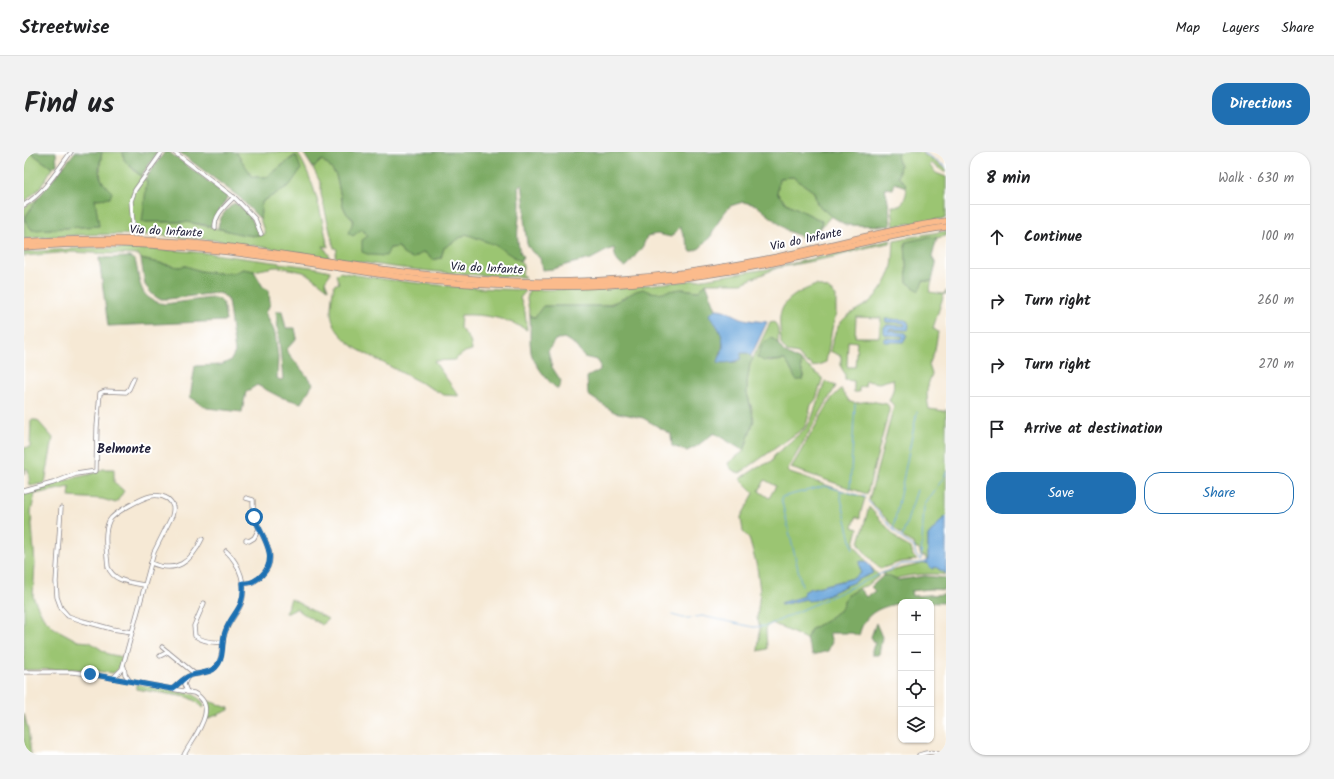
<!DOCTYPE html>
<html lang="en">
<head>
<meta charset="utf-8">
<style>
	:root { --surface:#fff; --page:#f2f2f2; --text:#202124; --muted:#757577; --line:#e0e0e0; --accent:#1f6fb2 }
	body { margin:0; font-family:Kalam,sans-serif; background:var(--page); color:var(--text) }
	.controls { position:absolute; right:12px; bottom:12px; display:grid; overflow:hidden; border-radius:8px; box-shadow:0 1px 3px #0004 }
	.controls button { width:36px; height:36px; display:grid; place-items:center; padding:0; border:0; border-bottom:1px solid var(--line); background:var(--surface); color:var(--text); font:20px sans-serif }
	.stop { position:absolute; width:12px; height:12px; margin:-9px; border:3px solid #1f6fb2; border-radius:50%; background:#fff }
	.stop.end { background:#1f6fb2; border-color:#fff; box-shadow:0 1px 4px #0008 }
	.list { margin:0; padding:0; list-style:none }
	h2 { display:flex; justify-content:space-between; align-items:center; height:52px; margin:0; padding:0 16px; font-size:17px }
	h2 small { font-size:13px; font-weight:400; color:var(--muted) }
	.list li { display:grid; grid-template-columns:26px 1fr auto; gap:12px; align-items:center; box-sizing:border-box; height:64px; padding:0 16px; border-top:1px solid var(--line) }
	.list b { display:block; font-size:15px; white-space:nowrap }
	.list em { font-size:13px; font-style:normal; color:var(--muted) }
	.actions { display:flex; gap:8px; padding:12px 16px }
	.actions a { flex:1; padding:9px 0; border:1px solid var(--accent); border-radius:16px; text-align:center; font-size:14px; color:var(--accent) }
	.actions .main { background:var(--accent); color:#fff }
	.icon { flex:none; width:22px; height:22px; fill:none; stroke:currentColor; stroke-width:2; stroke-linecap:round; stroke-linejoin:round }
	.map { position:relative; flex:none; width:922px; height:603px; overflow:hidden; border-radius:16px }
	header { display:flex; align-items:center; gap:24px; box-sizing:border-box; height:56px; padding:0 20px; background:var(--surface); border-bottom:1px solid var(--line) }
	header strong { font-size:19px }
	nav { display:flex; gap:22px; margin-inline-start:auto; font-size:14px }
	.intro { display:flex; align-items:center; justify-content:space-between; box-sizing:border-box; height:96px; padding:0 24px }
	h1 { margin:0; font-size:28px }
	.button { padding:10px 18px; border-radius:16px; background:var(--accent); color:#fff; font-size:14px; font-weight:700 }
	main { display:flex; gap:24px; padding:0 24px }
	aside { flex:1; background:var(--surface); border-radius:16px; box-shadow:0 1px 3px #0004 }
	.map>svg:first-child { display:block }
	.green { fill:#9bc572; stroke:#5e7456; fill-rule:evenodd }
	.forest { fill:#7caa64; stroke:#4f6650 }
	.water { fill:#69a5da; stroke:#46648a }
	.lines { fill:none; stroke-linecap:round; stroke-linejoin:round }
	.stream { stroke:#69a5da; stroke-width:1 }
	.minor-casing { stroke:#8c8688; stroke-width:5 }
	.highway-casing { stroke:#8c8688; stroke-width:7 }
	.minor { stroke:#fff; stroke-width:3.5 }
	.highway { stroke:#fbbb8c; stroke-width:5.5 }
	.route { stroke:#1f6fb2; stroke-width:5 }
	.labels { text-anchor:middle; stroke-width:4; stroke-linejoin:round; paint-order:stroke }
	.street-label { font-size:12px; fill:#22223b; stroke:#fff }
	.neighbourhood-label { font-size:13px; font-weight:bold; fill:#22223b; stroke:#fff }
</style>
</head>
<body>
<header>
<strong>Streetwise</strong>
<nav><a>Map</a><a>Layers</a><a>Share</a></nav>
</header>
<div class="intro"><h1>Find us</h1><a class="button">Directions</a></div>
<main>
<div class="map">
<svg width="922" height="603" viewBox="0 0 922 603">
	<rect width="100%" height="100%" fill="#fff"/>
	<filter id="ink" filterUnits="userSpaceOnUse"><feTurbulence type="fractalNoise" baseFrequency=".025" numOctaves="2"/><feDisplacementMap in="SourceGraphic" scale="8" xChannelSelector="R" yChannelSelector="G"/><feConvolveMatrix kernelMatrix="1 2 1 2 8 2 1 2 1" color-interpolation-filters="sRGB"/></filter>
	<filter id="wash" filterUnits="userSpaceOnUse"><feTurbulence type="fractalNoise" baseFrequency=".012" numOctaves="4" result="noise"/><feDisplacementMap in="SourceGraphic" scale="16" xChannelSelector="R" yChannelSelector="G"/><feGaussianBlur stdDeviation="0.9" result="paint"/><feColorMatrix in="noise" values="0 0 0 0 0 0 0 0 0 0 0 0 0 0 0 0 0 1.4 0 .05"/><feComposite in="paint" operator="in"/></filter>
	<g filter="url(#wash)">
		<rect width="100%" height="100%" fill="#f6e9d5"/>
		<g class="green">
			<path d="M0 0H6L28 16C19 33 15 38 0 50Z"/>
			<path d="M78 0H99C101 13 113 21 123 29L119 70H162L228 84 241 82 236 67 238 50 266 33 271 3 243 25H228L212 0H273C291 29 297 62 304 95L299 94 305 103V106C251 97 197 87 143 84 95 81 47 82 0 87V56L14 46 0 67 8 78 75 74 70 47 86 46C76 27 74 22 78 0Z"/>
			<path d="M874 0H896L922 17V21L907 11 906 14 912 21 922 25V66L870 74 868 54H876C884 42 886 34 874 26L876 13 873 4Z"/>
			<path d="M298 8 305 14 312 23 319 54 323 62 344 84 366 96 375 95 379 102 400 100 409 108 417 106 420 96 442 82C456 87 489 98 497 110 500 114 499 117 498 122L501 125C438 123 376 118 313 106L311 104 313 98 312 96H310L297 42V32L289 16Z"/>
			<polygon points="769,25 790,40 793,52 807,64 796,77 798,69 762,51 753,41 755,26"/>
			<path d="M922 79V84L913 86 905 85 881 91 883 130 895 139 899 129H908L905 140 920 142 922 138V142H920L909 176 914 180 911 198 905 213 908 222C902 236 902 242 905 257L920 259 922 257V363L904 384V408L902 407 901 404H897L895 397H892L890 392 880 386 845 348 870 254 867 250 865 249C868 242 871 235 869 227L855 231 842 229 841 234 835 236V240H830V229L821 228V222L817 215V204L806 199C808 191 810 181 815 173 822 162 834 158 844 151 853 144 862 132 866 121 870 111 869 98 870 88ZM832 165 857 166 855 185H831ZM884 169 881 178H864L865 180 883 183 878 190 860 186 879 187V184L862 183 863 173 881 174V171L862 170ZM824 189 833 190 831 215H823Z"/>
			<polygon points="867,88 866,91 845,95 814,104 753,116 718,131 682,131 676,139 658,137 636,141 624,140 578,154 520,154 511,165 506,164 503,147 505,138 592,136 673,128 749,116"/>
			<polygon points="61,96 134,97 182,101 293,116 306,119 306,122 301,129 304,137 287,124 279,120 256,115 250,115 230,119 219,117 210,121 192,121 176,119 162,114 154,115 117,107 115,103 45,100 0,104 0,100"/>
			<path d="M315 120C376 131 438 136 500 138L501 140 496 146 501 160 503 178C482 166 461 162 437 163L436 176 446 188 448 198 441 200 430 208 410 209 435 244 420 243 333 197C305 176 304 166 310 133L315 131 312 123Z"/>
			<path d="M792 133 804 137 812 144V162L808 177 802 210 789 215 787 212 781 210 774 202 763 200 757 192C757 183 755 171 756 164 759 146 777 139 792 133Z"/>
			<path d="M750 170C756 175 754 185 754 193L751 188 747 187 739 191 733 205 745 210 761 208 766 215 767 219 780 224C778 218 775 215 778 210L798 226V228L792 247 787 253 783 270 780 276 716 321C711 320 705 317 704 311L720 299 723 291 729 260 723 241V230L726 212 746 171Z"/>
			<path d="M801 229 812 234 763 318 766 321 841 346 836 363V366L832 365 829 375 834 377 830 392 843 410 838 409 837 421 830 426 785 437 780 444 756 452 757 453 782 447 849 419 847 415 855 424 844 433 835 436 822 444 817 457 800 470 787 477 782 487 748 471 743 474 742 478 743 497 734 499 736 475 733 466 736 439 733 415 725 386 719 380 717 365 730 341 716 327 731 317 748 309 750 304 782 276 787 268ZM741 328 752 334 745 346 735 339Z"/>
			<polygon points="817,237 826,250 831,251 846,249 863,252 865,255 865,259 843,342 767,316 808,246"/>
			<polygon points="7,268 13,268 29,286 21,331 6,334 4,317 1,317 0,323 0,296 6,295"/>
			<path d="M79 317H90V330L100 339 92 351 78 347 45 345 46 335 11 342 7 360 11 412 9 445 19 465 30 476 54 489 66 490 84 502 98 505C97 511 95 518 90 521L51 517 0 518V341C16 337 30 332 46 327 58 323 67 324 79 317Z"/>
			<polygon points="845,355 876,390 887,396 889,404 893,408 876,410 856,417 839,398 835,391"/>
			<path d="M902 411 908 417 912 415 922 423C904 421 888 422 870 427L858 421Z"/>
			<polygon points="267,447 304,467 298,473 272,457 264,461 261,461"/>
			<polygon points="112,532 169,542 178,549 180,554 179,556 171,549 163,545 112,537"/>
			<path d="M182 549C188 549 197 554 205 556V558L183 567 185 555Z"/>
			<polygon points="0,562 4,577 7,603 0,603"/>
		</g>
		<g class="forest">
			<polygon points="6,0 32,0 33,13 28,16"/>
			<path d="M51 0H78C74 20 72 25 88 40L86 46 71 47 75 74 8 78 0 67 14 46Z"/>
			<polygon points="99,0 134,0 117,24 100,8"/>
			<polygon points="145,0 204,44 192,65 188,74 162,70 118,70 123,29 121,27 140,1"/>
			<polygon points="155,0 212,0 229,25 243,25 272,3 277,17 266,33 238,50 236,67 215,45"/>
			<path d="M281 0H874L873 4 876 13 874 25 881 31 882 35 871 31 869 37 861 36 865 54 867 74 822 73 807 64 793 52 790 40 769 25 755 26 753 41 762 51 798 69 796 77 791 85 780 86 764 79 732 53 719 50 706 54 697 65 687 84 676 96 667 100 656 75 647 85 633 82 623 84 619 94 604 113 601 115C592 111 591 105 590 96L582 99 567 107 545 112 529 117 518 118 516 106 508 100 503 92 501 76 500 66 501 56 498 31 494 35C495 40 496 46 496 51 496 69 489 88 499 105L496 109 471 93 442 82 420 96 417 106 409 108 400 100 388 107 379 102 375 95 366 96 362 104 346 103 338 100V88L344 84 338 77 329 84 324 81 330 68 323 62 319 54 312 23 305 14 298 8 289 16 280 2Z"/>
			<path d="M210 51C223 56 231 71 235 83 222 85 207 80 194 76 195 65 202 58 210 51Z"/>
			<polygon points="905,85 913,86 908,105 912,112 908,129 899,129 895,139 883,130 881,90"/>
			<path d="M105 105 111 108C117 130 113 147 141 152L187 146 195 147 199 151 202 169 84 174 75 106Z"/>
			<polygon points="117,107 154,115 162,114 176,119 192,121 210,121 219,117 230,119 239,135 245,138 246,152 242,161 251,181 254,205 253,226 256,228 259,227 252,159 258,159 262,176 271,176 273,186 262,198 289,232 277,251 256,245 233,233 222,240 218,260 183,256 166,245 171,214 197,213 207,208 211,200 204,148 198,142 193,141 144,147 135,147 128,142 121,133"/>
			<path d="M682 131 692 157 686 163C697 178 703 187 695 205L706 210H713L717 201H724L729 207 726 212 723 230V241L730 268 720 299 690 281 673 294 663 299 648 294 647 282 619 266 590 260 564 243 563 225 576 218V212L573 208 560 205 550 192 540 186 531 188 524 199 528 215 537 229 534 237C526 233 508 209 507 200 505 188 507 176 506 164L511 165 519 154H578L588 152 612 139 619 137C633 145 645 137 660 137 665 138 670 139 675 139Z"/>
			<path d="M747 186 751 188 760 200 778 210C775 215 778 218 780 223L778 228H772C768 221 766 214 761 208L740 209 733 205 739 191Z"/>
			<path d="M860 423 874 428 901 424 922 426V438L906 437 887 439 888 444 922 442V451L877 450V451C855 455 840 461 835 484L828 481H805L808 490 804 499 789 503 782 487 787 477 800 470 817 457 822 444 835 436 842 445 851 439 847 435Z"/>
			<polygon points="852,471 858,485 855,503 848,503 848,498 851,491 847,485"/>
		</g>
		<g class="water">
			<path d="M692 157C701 157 708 162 717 166 725 169 734 169 743 170L727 204 724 201H717V207C712 210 699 212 694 210 695 205 699 199 699 195 700 182 692 172 685 163Z"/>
			<path d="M861 167 881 168C886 171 885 174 884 178L867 177 864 179 882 181 883 183 880 190H860V186L878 187 879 184 862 183 860 181V175L863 173 881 174 880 171 862 170Z"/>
			<polygon points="922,363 922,422 912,415 908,417 902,411 902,408 904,408 904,384"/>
			<path d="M838 409C844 410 848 415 849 421L792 448 784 449 782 447 757 453 756 451 780 444V440L785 437 830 426 837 421 835 410Z"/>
		</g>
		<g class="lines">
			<g class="stream">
				<polyline points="899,0 922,15"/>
				<polyline points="826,336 831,252"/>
				<polyline points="817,339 816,342 829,397"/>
				<polyline points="844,349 877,386 890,395 892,404 897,408"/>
				<polyline points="869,377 893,260"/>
				<polyline points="878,385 893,338"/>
				<polyline points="897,408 900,354 920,325 922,320"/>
				<polyline points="897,411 902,410"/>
				<polyline points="778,434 757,346 758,345 801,334 841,345"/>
				<polyline points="648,463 659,466 666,466 678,464 729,475 743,474 878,412 897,411"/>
			</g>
		</g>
	</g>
	<g filter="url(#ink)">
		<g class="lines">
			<g class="minor-casing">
				<g id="minor">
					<polyline points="150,0 212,47 231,67 237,82"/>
					<path d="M0 53C20 41 33 19 47 0"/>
					<polyline points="109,73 107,49 111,38 138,0"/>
					<path d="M191 76C190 63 202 53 210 45"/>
					<polyline points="0,339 29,331 52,322 72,319 73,275 76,241 81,239 102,240 105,237 110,226"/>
					<polyline points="37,356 32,430 33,445 37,456 44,464 59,469 88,477 108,480"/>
					<polyline points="222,388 225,389 230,386 235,377"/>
					<path d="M127 411C152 422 167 410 178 387"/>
					<path d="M219 431C227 432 233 429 238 423 257 405 237 385 231 366 229 361 229 354 229 348L222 346"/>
					<path d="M180 451 170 474 171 484C180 490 188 491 199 490"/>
					<polyline points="138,495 171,522"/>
					<polyline points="136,504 144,500"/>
					<polyline points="100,515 101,522 105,528"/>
					<path d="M0 520H48L66 522 170 541C197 555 169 585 160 603"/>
					<path d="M90 525 98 517 130 400 148 364C150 357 150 352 144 347 139 344 133 343 127 344 118 346 89 361 85 369 79 382 83 401 84 415 90 430 106 430 120 433"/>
					<path d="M148 537C154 533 158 527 165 524 173 521 185 522 191 516 200 507 197 492 201 481 204 470 213 462 217 452 224 434 215 411 202 399"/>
					<polyline points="163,540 160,532 163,526"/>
					<path d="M895 603C903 600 909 599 917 603"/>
				</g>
			</g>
			<g class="highway-casing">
				<g id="highway">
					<path d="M0 90C59 86 118 86 177 92 235 97 292 108 349 116 404 124 460 129 516 130 594 130 672 122 748 106 806 94 863 77 922 69"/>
					<path d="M0 95C59 90 119 91 177 97 244 103 310 116 376 125 416 131 457 133 497 134 580 137 663 128 744 112 803 100 862 83 922 75"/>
				</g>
			</g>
			<use href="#minor" class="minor"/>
			<use href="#highway" class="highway"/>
		</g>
	</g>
	<g class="lines" filter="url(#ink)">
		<path class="route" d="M66 522 148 537C154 533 159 526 165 524 173 521 186 522 192 515 201 506 197 491 201 480 209 458 221 458 219 431 227 432 233 428 238 423 256 405 237 383 230 365"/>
	</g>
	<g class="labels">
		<g class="street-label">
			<text transform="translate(142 79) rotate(3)" y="4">Via do Infante</text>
			<text transform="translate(782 87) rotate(-12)" y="4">Via do Infante</text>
			<text transform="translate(463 116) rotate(3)" y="4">Via do Infante</text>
		</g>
		<g class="neighbourhood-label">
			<text x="100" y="301">Belmonte</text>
		</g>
	</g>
</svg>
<div class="controls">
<button>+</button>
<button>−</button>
<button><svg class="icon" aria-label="locate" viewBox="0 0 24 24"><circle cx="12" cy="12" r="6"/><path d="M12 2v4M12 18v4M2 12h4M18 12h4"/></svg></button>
<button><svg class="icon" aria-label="layers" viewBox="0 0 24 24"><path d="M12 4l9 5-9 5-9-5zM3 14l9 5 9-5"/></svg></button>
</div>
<div class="stop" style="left:230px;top:365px"></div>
<div class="stop end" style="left:66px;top:522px"></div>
</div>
<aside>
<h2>8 min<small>Walk · 630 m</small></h2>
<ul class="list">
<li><svg class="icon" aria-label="ahead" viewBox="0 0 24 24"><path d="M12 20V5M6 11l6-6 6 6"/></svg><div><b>Continue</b></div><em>100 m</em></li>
<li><svg class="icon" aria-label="right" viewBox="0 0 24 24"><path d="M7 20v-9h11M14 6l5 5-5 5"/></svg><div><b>Turn right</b></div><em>260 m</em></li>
<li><svg class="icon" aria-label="right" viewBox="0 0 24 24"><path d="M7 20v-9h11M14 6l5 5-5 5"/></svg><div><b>Turn right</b></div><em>270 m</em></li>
<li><svg class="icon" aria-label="arrive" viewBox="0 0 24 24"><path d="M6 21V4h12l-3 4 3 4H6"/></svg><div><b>Arrive at destination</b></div></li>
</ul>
<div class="actions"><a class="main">Save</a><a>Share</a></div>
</aside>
</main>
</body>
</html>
